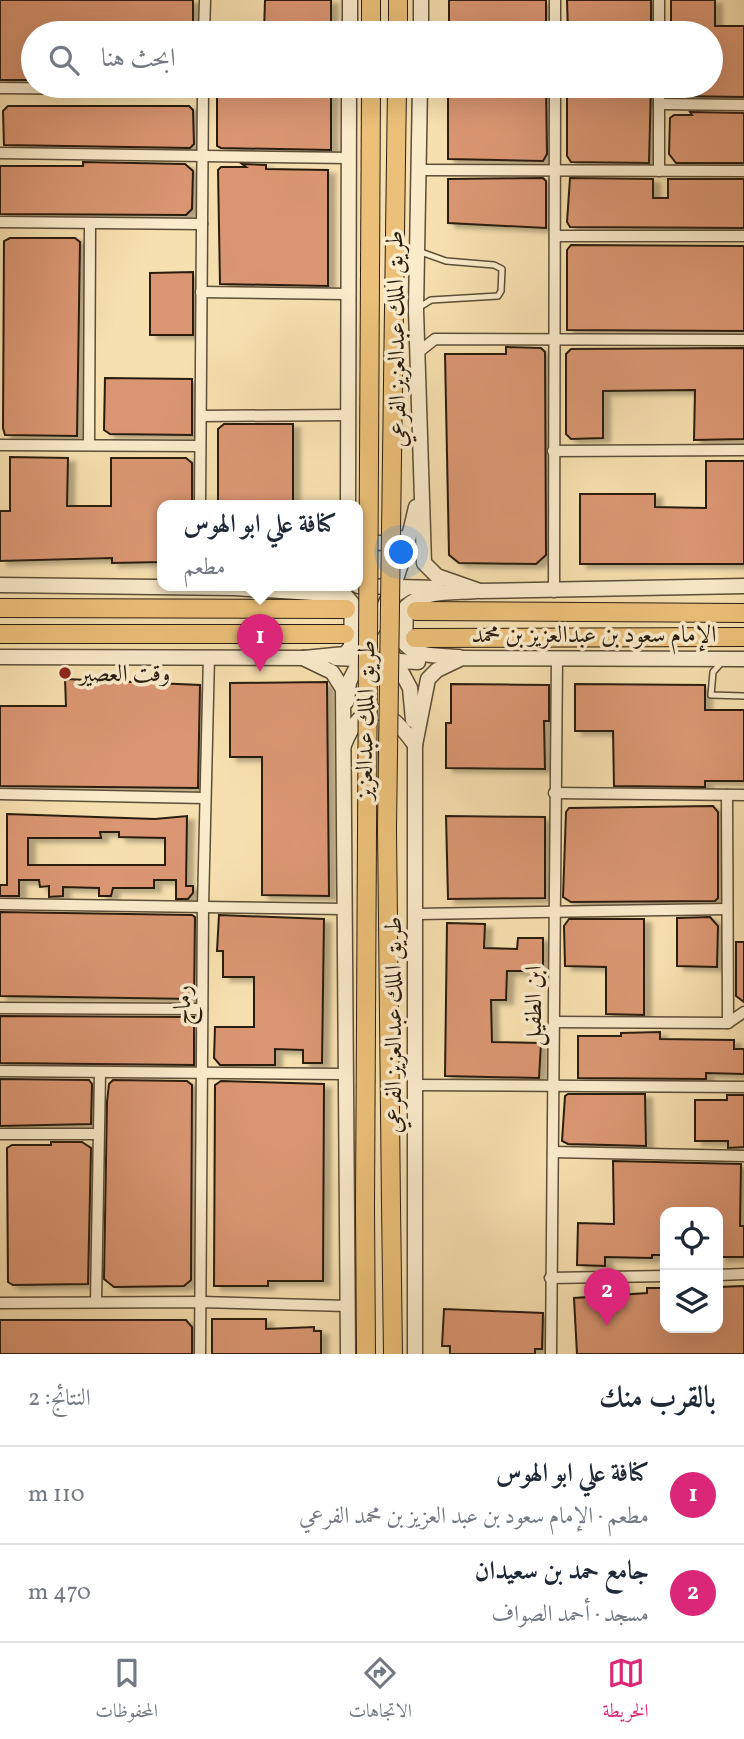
<!DOCTYPE html>
<html lang="ar">
<head>
<meta charset="utf-8">
<style>
	:root { --surface:#fff; --page:#f6f6f7; --text:#1f2937; --muted:#747a83; --line:#e0e1e3; --accent:#db2777 }
	body { margin:0; font-family:Vollkorn,Amiri,serif; background:var(--page); color:var(--text); direction:rtl }
	.controls { position:absolute; right:21px; bottom:21px; display:grid; overflow:hidden; border-radius:14px; box-shadow:0 7px 28px #0002 }
	.controls button { width:63px; height:63px; display:grid; place-items:center; padding:0; border:0; border-bottom:2px solid var(--line); background:var(--surface); color:var(--text); font:35px sans-serif }
	.you { position:absolute; left:402px; top:553px; width:24px; height:24px; margin:-18px; border:5px solid #fff; border-radius:50%; background:#1a73e8; box-shadow:0 0 0 10px #1a73e833 }
	.badge { display:grid; place-items:center; width:46px; height:46px; border-radius:50%; background:var(--accent); color:#fff; font-size:23px; font-weight:700 }
	.pin { position:absolute; translate:-50% -58px; filter:drop-shadow(0 2px 4px #0008) }
	.pin::after { content:''; position:absolute; top:37px; width:24px; height:21px; background:inherit; clip-path:polygon(0 0,100% 0,50% 100%) }
	.popup { position:absolute; left:157px; top:500px; width:206px; height:91px; box-sizing:border-box; display:grid; place-content:center; border-radius:14px; background:var(--surface); filter:drop-shadow(0 2px 5px #0005); font-size:23px; white-space:nowrap; color:var(--muted) }
	.popup b { font-size:26px; color:var(--text) }
	.popup::after { content:''; position:absolute; left:50%; top:100%; margin-left:-14px; border:14px solid transparent; border-top-color:var(--surface) }
	.list { margin:0; padding:0; list-style:none }
	h2 { display:flex; justify-content:space-between; align-items:center; height:91px; margin:0; padding:0 28px; font-size:30px }
	h2 small { font-size:23px; font-weight:400; color:var(--muted) }
	.list li { display:grid; grid-template-columns:46px 1fr auto; gap:21px; align-items:center; box-sizing:border-box; height:98px; padding:0 28px; border-top:2px solid var(--line) }
	.list b { display:block; font-size:26px; white-space:nowrap }
	.list p { margin:0; font-size:23px; white-space:nowrap; color:var(--muted) }
	.list em { font-size:23px; font-style:normal; color:var(--muted) }
	.icon { flex:none; width:38px; height:38px; fill:none; stroke:currentColor; stroke-width:2; stroke-linecap:round; stroke-linejoin:round }
	.map { position:relative; flex:none; width:744px; height:1354px; overflow:hidden; direction:ltr }
	.search { position:absolute; background:var(--surface); box-shadow:0 7px 28px #0002; left:21px; right:21px; top:21px; height:77px; display:flex; align-items:center; gap:18px; box-sizing:border-box; padding:0 24px; border-radius:38px; color:var(--muted); font-size:26px }
	.sheet { height:287px; background:var(--surface) }
	nav { display:flex; justify-content:space-around; align-items:center; box-sizing:border-box; height:98px; border-top:2px solid var(--line); background:var(--surface); font-size:19px; color:var(--muted) }
	nav a { display:grid; justify-items:center; gap:4px }
	nav .on { color:var(--accent) }
	.map>svg:first-child { display:block }
	.building { fill:#da9672; stroke:#291d0f; stroke-width:2; fill-rule:evenodd; filter:url(#shadow) }
	.lines { fill:none; stroke-linecap:round; stroke-linejoin:round }
	.service-casing { stroke:#5c4e37; stroke-width:8 }
	.minor-casing { stroke:#5c4e37; stroke-width:13 }
	.tertiary-casing { stroke:#5c4e37; stroke-width:17 }
	.primary-casing { stroke:#291d0f; stroke-width:20 }
	.service { stroke:#faebcb; stroke-width:5 }
	.minor { stroke:#faebcb; stroke-width:10 }
	.tertiary { stroke:#faebcb; stroke-width:14 }
	.primary { stroke:#ecc078; stroke-width:18 }
	.primary-bridge-casing { stroke:#291d0f; stroke-width:20; stroke-linecap:butt }
	.primary-bridge { stroke:#ecc078; stroke-width:18 }
	.poi-dot { fill:#8f2418; stroke:#faebcb; stroke-width:2.5 }
	.labels { text-anchor:middle; stroke-width:7; stroke-linejoin:round; paint-order:stroke }
	.street-label { font-size:24px; fill:#291d0f; stroke:#faebcb }
	.poi-label { font-size:24px; fill:#291d0f; stroke:#faebcb; text-anchor:start }
</style>
</head>
<body>
<div class="map">
<svg width="744" height="1354" viewBox="0 0 744 1354">
	<defs>
		<filter id="shadow"><feDropShadow dx="7" dy="4" stdDeviation="2" flood-color="#0004"/></filter>
	</defs>
	<rect width="100%" height="100%" fill="#f7e0af"/>
	<filter id="stains"><feTurbulence type="fractalNoise" baseFrequency=".00286" numOctaves="4"/><feColorMatrix values="0 0 0 0 .2 0 0 0 0 .09 0 0 0 0 .02 0 0 0 .5 -.17"/></filter>
	<radialGradient id="worn" r=".72"><stop offset=".6" stop-color="#630" stop-opacity="0"/><stop offset="1" stop-color="#630" stop-opacity=".3"/></radialGradient>
	<g class="building">
		<polygon points="0,0 193,0 193,33 33,33 33,80 0,80"/>
		<polygon points="265,0 331,0 331,33 264,33"/>
		<rect x="449" y="0" width="97" height="33"/>
		<polygon points="567,0 651,0 651,33 568,33"/>
		<polygon points="671,0 715,0 715,26 744,26 744,97 675,96 667,88 711,86 711,33 671,33"/>
		<polygon points="217,86 331,86 331,150 221,148 217,146"/>
		<polygon points="448,86 546,86 547,154 543,161 448,159"/>
		<polygon points="567,86 651,86 649,163 571,162 567,156"/>
		<polygon points="8,106 189,106 193,110 194,144 190,148 4,145 3,111"/>
		<polygon points="690,112 744,113 744,163 676,163 669,154 670,118 674,115 692,115"/>
		<polygon points="83,162 185,164 193,171 192,209 186,215 0,214 0,166 83,166"/>
		<polygon points="242,164 266,165 266,169 328,170 328,286 220,284 218,170 221,167 246,167"/>
		<polygon points="543,178 546,181 546,228 448,223 448,179"/>
		<polygon points="570,178 653,179 653,198 668,198 668,179 744,179 744,228 570,227 567,222"/>
		<polygon points="10,238 75,238 80,242 77,436 5,435 3,428 4,241"/>
		<polygon points="571,245 744,246 744,331 567,330 567,250"/>
		<polygon points="193,272 193,335 150,335 150,273"/>
		<polygon points="506,347 541,348 545,352 546,555 536,564 459,563 449,555 445,354 506,354"/>
		<polygon points="744,348 744,439 694,440 695,390 603,391 603,438 571,439 566,434 566,354 571,349"/>
		<polygon points="105,378 192,379 192,435 110,434 104,430"/>
		<polygon points="224,424 293,424 293,506 218,506 218,429"/>
		<polygon points="10,457 68,458 67,506 111,506 111,458 186,458 192,463 192,506 162,506 162,562 112,563 112,558 0,561 0,511 10,511"/>
		<polygon points="706,461 744,461 744,564 580,564 580,494 655,494 655,507 706,508"/>
		<polygon points="65,679 200,685 198,788 0,786 0,706 66,706"/>
		<polygon points="327,682 329,896 262,895 262,757 230,757 230,683"/>
		<polygon points="451,684 549,685 549,721 544,721 545,769 446,768 446,723 451,723"/>
		<polygon points="575,684 705,685 705,710 744,710 744,781 705,781 705,787 614,786 613,731 575,731"/>
		<polygon points="713,806 718,812 718,898 715,901 571,902 563,897 566,812 569,808"/>
		<path d="M7 814 155 819 187 816 186 886H193V893L188 899H176V880H154V888H113L111 896H99V888L63 887V896L49 897V886L40 887 39 880H19V896H0V885H7ZM100 832H119V837L165 838V865H28V838H101Z"/>
		<polygon points="446,816 545,817 545,898 448,899"/>
		<polygon points="0,912 192,915 195,917 194,999 0,996"/>
		<polygon points="219,915 324,919 322,1063 303,1063 303,1050 275,1049 275,1065 220,1065 214,1058 215,1027 254,1027 254,977 223,977 223,951 217,951"/>
		<polygon points="710,917 718,926 717,967 677,966 677,918"/>
		<polygon points="569,919 644,919 644,1015 606,1014 606,967 565,966 564,926"/>
		<polygon points="447,923 485,924 484,948 517,949 518,938 543,938 543,971 507,971 506,1000 491,1000 492,1042 541,1043 539,1078 445,1076"/>
		<polygon points="736,942 744,942 744,1002 736,996"/>
		<polygon points="0,1016 194,1017 194,1065 0,1063"/>
		<polygon points="660,1032 660,1039 734,1040 734,1049 744,1049 744,1074 706,1073 706,1079 578,1078 578,1036 621,1036 621,1033"/>
		<polygon points="0,1079 89,1080 92,1084 91,1124 0,1126"/>
		<polygon points="113,1080 187,1081 192,1085 191,1280 184,1286 114,1287 104,1279 107,1102 109,1084"/>
		<polygon points="221,1081 324,1084 323,1281 268,1281 268,1286 214,1286 215,1085"/>
		<polygon points="568,1094 645,1094 646,1146 568,1144 562,1141 565,1096"/>
		<polygon points="727,1095 744,1095 744,1147 728,1148 728,1141 695,1141 695,1100 727,1100"/>
		<polygon points="51,1142 82,1142 91,1148 88,1284 13,1285 8,1282 7,1148 12,1145 51,1145"/>
		<polygon points="613,1161 741,1164 740,1226 744,1226 744,1257 719,1257 718,1212 665,1212 665,1255 652,1255 652,1258 605,1257 605,1266 577,1265 578,1223 614,1224"/>
		<polygon points="744,1286 744,1354 577,1354 574,1298 647,1293 647,1288 665,1288 665,1328 718,1328 718,1287"/>
		<polygon points="444,1309 543,1313 542,1349 535,1349 535,1354 450,1354 450,1346 442,1346"/>
		<polygon points="212,1319 266,1319 266,1329 314,1327 314,1331 321,1331 321,1354 212,1354"/>
		<polygon points="0,1320 186,1320 192,1327 192,1354 0,1354"/>
	</g>
	<g class="lines">
		<g class="service-casing">
			<g id="service">
				<polyline points="418,308 431,300 498,296 501,291 502,269 494,265 446,261 418,251"/>
				<polyline points="722,662 713,672 711,695 744,696"/>
			</g>
		</g>
		<g class="minor-casing">
			<g id="minor">
				<polyline points="659,0 659,33"/>
				<polyline points="204,33 205,0"/>
				<polyline points="555,33 555,0"/>
				<polyline points="659,86 659,171"/>
				<polyline points="0,88 203,90"/>
				<polyline points="659,104 744,105"/>
				<polyline points="0,153 349,158"/>
				<polyline points="419,170 744,171"/>
				<polyline points="0,222 202,224"/>
				<polyline points="555,236 744,236"/>
				<polyline points="201,292 347,294"/>
				<polyline points="416,354 435,339 744,340"/>
				<polyline points="201,416 347,415"/>
				<polyline points="89,444 90,225"/>
				<polyline points="0,445 200,446"/>
				<polyline points="553,451 744,450"/>
				<polyline points="200,506 203,86"/>
				<polyline points="554,592 555,86"/>
				<polyline points="554,793 744,795"/>
				<polyline points="0,794 205,798"/>
				<polyline points="727,795 728,1023"/>
				<polyline points="0,904 344,909"/>
				<polyline points="417,914 727,909"/>
				<polyline points="0,1008 202,1009"/>
				<polyline points="555,1022 728,1023 744,1012"/>
				<polyline points="0,1071 343,1074"/>
				<polyline points="415,1085 744,1087"/>
				<polyline points="0,1134 98,1134"/>
				<polyline points="553,1152 744,1156"/>
				<polyline points="718,1275 744,1274"/>
				<polyline points="550,1278 665,1276"/>
				<polyline points="96,1302 100,1073"/>
				<polyline points="0,1303 201,1302 348,1306"/>
				<polyline points="200,1354 203,906 209,656"/>
				<polyline points="551,1354 557,658"/>
			</g>
		</g>
		<g class="tertiary-casing">
			<g id="tertiary">
				<polyline points="350,33 350,0"/>
				<polyline points="421,33 421,0"/>
				<polyline points="420,86 416,310 424,563 437,576 480,591 744,586"/>
				<polyline points="348,506 349,86"/>
				<path d="M358 532C371 545 384 546 400 538"/>
				<polyline points="0,585 234,588 345,595 352,603 351,647 345,654 304,658"/>
				<polyline points="358,586 437,588"/>
				<polyline points="390,606 395,595 406,588"/>
				<path d="M367 637C393 599 406 552 416 507"/>
				<polyline points="392,654 410,688 413,720"/>
				<polyline points="0,657 312,658"/>
				<path d="M459 657C441 655 418 658 405 644L406 607C423 590 452 593 476 591"/>
				<polyline points="303,658 332,672 343,689 348,1354"/>
				<polyline points="336,658 418,662"/>
				<polyline points="347,701 349,682 363,655"/>
				<path d="M344 745C365 692 390 710 415 745"/>
				<polyline points="415,1354 415,745 428,679 437,670 462,658 744,659"/>
			</g>
		</g>
		<g class="primary-casing">
			<g id="primary">
				<polyline points="371,33 371,0"/>
				<polyline points="398,33 398,0"/>
				<polyline points="0,608 346,609"/>
				<polyline points="416,611 744,613"/>
				<polyline points="0,634 345,634"/>
				<polyline points="415,638 744,637"/>
				<polyline points="391,1206 393,1354"/>
				<polyline points="365,1207 366,1354"/>
			</g>
		</g>
		<use href="#service" class="service"/>
		<use href="#minor" class="minor"/>
		<use href="#tertiary" class="tertiary"/>
		<use href="#primary" class="primary"/>
		<g class="primary-bridge-casing">
			<g id="primary-bridge">
				<polyline points="391,1206 387,828 397,86"/>
				<polyline points="365,1207 371,86"/>
			</g>
		</g>
		<use href="#primary-bridge" class="primary-bridge"/>
	</g>
	<circle class="poi-dot" cx="65" cy="673" r="7"/>
	<g class="labels">
		<g class="street-label">
			<text transform="translate(396 339) rotate(-91)" y="8">طريق الملك عبدالعزيز الفرعي</text>
			<text x="594" y="642">الإمام سعود بن عبدالعزيز بن محمد</text>
			<text transform="translate(365 720) rotate(-89)" y="8">طريق الملك عبدالعزيز</text>
			<text transform="translate(182 1005) rotate(-90)" y="8">رماح</text>
			<text transform="translate(533 1006) rotate(-90)" y="8">ابن الطفيل</text>
			<text transform="translate(393 1025) rotate(-90)" y="8">طريق الملك عبدالعزيز الفرعي</text>
		</g>
		<g class="poi-label">
			<text x="79" y="681">وقت العصير</text>
		</g>
	</g>
	<rect width="100%" height="100%" filter="url(#stains)"/>
	<rect width="100%" height="100%" fill="url(#worn)"/>
</svg>
<div class="controls">
<button><svg class="icon" aria-label="locate" viewBox="0 0 24 24"><circle cx="12" cy="12" r="6"/><path d="M12 2v4M12 18v4M2 12h4M18 12h4"/></svg></button>
<button><svg class="icon" aria-label="layers" viewBox="0 0 24 24"><path d="M12 4l9 5-9 5-9-5zM3 14l9 5 9-5"/></svg></button>
</div>
<div class="you"></div>
<div class="pin badge" style="left:260px;top:672px">1</div>
<div class="popup"><b>كنافة علي ابو الهوس</b>مطعم</div>
<div class="pin badge" style="left:607px;top:1326px">2</div>
<div class="search"><svg class="icon" aria-label="search" viewBox="0 0 24 24"><circle cx="10" cy="10" r="6"/><path d="M15 15l6 6"/></svg>ابحث هنا</div>
</div>
<section class="sheet">
<h2>بالقرب منك<small>النتائج: 2</small></h2>
<ul class="list">
<li><span class="badge">1</span><div><b>كنافة علي ابو الهوس</b><p>مطعم · الإمام سعود بن عبد العزيز بن محمد الفرعي</p></div><em>110 m</em></li>
<li><span class="badge">2</span><div><b>جامع حمد بن سعيدان</b><p>مسجد · أحمد الصواف</p></div><em>470 m</em></li>
</ul>
</section>
<nav>
<a class="on"><svg class="icon" aria-label="map" viewBox="0 0 24 24"><path d="M3 6l6-2 6 2 6-2v14l-6 2-6-2-6 2zM9 4v14M15 6v14"/></svg>الخريطة</a>
<a><svg class="icon" aria-label="directions" viewBox="0 0 24 24"><path d="M12 3l9 9-9 9-9-9zM9 14v-3h6M13 9l2 2-2 2"/></svg>الاتجاهات</a>
<a><svg class="icon" aria-label="saved" viewBox="0 0 24 24"><path d="M7 4h10v16l-5-4-5 4z"/></svg>المحفوظات</a>
</nav>
</body>
</html>
